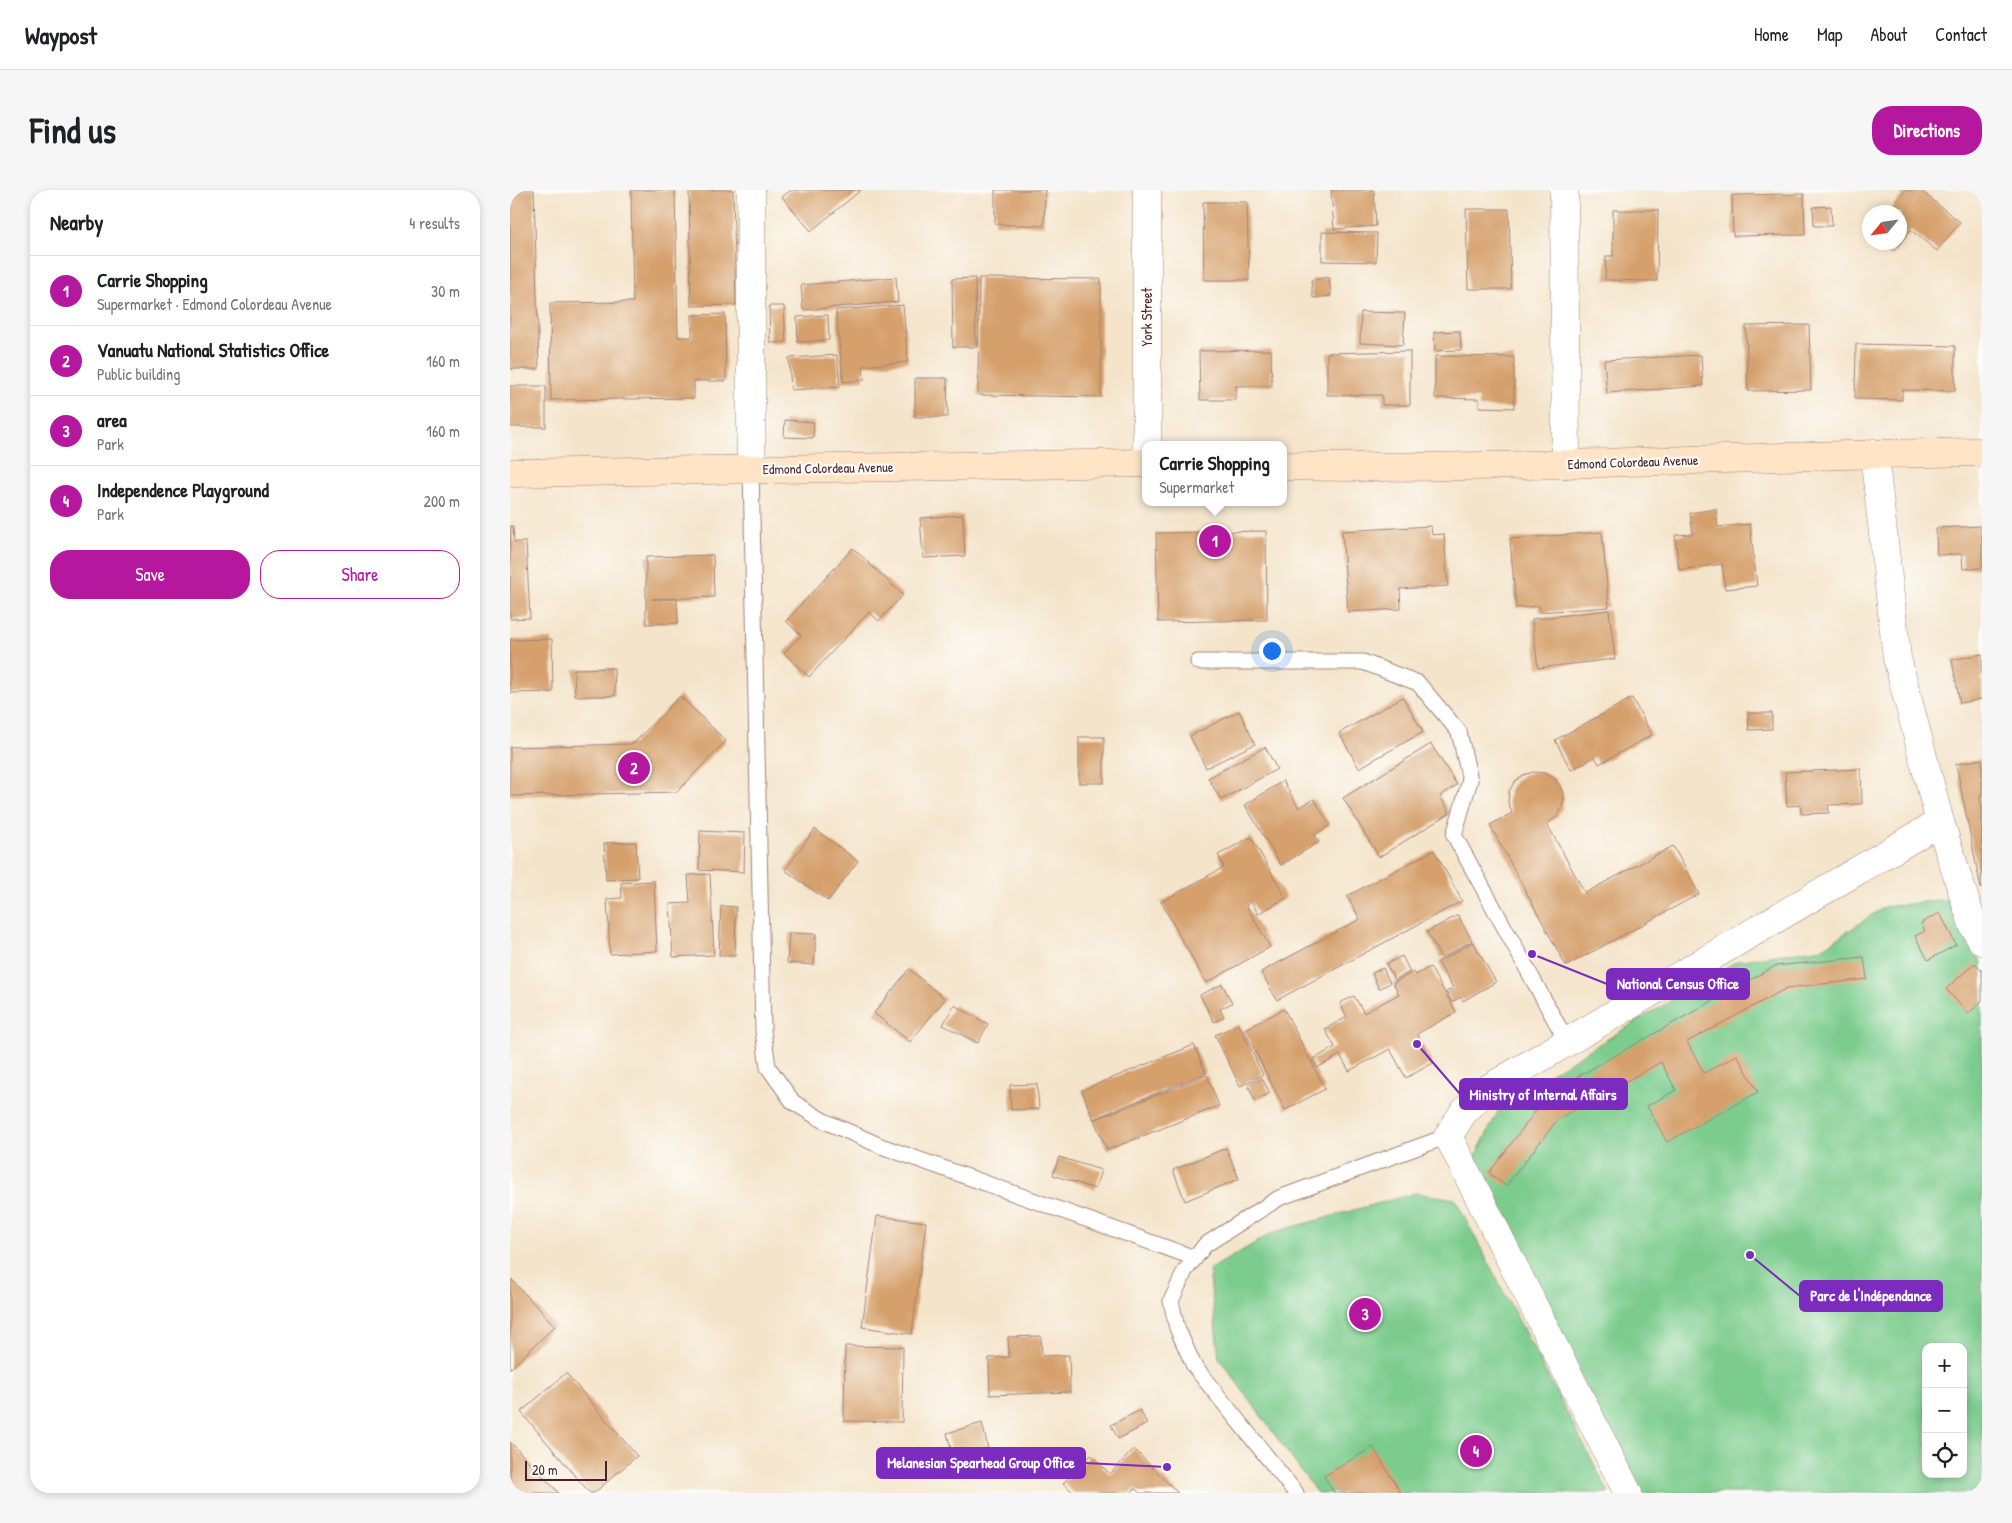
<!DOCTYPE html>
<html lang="en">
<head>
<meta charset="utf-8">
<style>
	:root { --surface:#fff; --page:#f6f6f6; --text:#202124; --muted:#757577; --line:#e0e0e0; --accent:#b5179e }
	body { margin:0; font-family:"Patrick Hand",sans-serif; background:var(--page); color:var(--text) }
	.controls { position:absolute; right:15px; bottom:15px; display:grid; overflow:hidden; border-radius:10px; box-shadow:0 2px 8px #0003 }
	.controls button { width:45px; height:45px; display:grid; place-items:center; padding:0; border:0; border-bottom:1px solid var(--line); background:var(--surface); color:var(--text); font:25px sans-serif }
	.compass { position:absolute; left:1352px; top:15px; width:45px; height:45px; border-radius:50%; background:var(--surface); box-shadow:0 2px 8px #0003; rotate:241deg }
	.scale { position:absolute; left:15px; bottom:12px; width:82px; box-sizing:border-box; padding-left:5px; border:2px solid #4a1f2b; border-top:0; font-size:14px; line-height:18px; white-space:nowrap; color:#4a1f2b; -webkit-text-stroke:4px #fdfcf7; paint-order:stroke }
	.you { position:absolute; left:761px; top:460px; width:18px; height:18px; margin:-12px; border:4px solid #fff; border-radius:50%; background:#1a73e8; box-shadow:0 0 0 8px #1a73e833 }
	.badge { display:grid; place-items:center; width:32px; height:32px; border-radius:50%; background:var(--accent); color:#fff; font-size:16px; font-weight:700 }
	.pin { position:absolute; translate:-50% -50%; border:2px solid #fff; box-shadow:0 1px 5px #0006 }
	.popup { position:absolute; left:632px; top:251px; width:145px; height:65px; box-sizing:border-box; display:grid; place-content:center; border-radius:10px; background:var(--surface); filter:drop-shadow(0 1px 4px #0005); font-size:16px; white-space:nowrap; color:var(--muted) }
	.popup b { font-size:19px; color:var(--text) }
	.popup::after { content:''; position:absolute; left:50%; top:100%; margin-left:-10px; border:10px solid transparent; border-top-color:var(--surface) }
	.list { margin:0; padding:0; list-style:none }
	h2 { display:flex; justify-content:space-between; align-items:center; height:65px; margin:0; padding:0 20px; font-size:21px }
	h2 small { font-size:16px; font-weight:400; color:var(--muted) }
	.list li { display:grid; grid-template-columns:32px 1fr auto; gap:15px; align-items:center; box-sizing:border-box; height:70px; padding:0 20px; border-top:1px solid var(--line) }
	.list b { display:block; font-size:19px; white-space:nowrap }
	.list p { margin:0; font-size:16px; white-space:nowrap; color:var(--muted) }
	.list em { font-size:16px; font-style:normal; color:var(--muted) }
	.actions { display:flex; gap:10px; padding:15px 20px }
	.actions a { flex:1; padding:11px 0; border:1px solid var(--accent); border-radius:20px; text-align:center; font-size:18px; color:var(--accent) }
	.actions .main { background:var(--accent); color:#fff }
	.icon { flex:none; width:28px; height:28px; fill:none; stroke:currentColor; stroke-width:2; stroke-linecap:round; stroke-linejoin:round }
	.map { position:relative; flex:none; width:1472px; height:1303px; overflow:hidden; border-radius:20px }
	header { display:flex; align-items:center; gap:30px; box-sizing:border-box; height:70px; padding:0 25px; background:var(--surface); border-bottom:1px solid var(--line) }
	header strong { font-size:24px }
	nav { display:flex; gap:28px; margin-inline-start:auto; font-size:18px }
	.intro { display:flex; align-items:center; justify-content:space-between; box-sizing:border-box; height:120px; padding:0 30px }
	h1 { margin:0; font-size:35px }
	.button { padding:12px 22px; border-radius:20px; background:var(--accent); color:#fff; font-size:18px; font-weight:700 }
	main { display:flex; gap:30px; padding:0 30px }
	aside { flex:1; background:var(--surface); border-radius:20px; box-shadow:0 2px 8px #0003 }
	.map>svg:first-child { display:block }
	.green { fill:#7ccc8d; stroke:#63765c; fill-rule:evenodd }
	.building { fill:#d6a06c }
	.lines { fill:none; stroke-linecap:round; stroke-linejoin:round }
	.lane-casing { stroke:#9f827a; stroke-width:17 }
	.street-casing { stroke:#9f827a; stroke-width:29 }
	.secondary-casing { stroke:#9f827a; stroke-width:29 }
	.lane { stroke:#fff; stroke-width:15 }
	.street { stroke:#fff; stroke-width:28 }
	.secondary { stroke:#ffe4c6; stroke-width:28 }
	.labels { text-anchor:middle; stroke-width:4.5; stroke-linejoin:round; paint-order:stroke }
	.street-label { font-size:14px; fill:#4a1f2b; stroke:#fdfcf7 }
	.leader { fill:none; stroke:#7b2cbf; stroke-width:2 }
	.callout-dot { fill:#7b2cbf; stroke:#fdfcf7; stroke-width:2 }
	.callout { fill:#7b2cbf; stroke:#7b2cbf; stroke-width:2 }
	.callout-label { font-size:15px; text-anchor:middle; font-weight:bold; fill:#fff }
</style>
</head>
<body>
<header>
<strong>Waypost</strong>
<nav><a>Home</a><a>Map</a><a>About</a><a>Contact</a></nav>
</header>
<div class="intro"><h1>Find us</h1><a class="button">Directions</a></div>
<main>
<aside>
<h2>Nearby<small>4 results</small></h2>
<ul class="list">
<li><span class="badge">1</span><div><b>Carrie Shopping</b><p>Supermarket · Edmond Colordeau Avenue</p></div><em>30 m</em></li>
<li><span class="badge">2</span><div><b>Vanuatu National Statistics Office</b><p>Public building</p></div><em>160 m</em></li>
<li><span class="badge">3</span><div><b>area</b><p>Park</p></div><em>160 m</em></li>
<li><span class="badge">4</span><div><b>Independence Playground</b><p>Park</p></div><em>200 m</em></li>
</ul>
<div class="actions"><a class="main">Save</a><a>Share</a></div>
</aside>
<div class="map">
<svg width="1472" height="1303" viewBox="0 0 1472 1303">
	<rect width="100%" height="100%" fill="#fdfcf7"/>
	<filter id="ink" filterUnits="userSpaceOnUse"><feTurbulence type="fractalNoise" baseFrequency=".02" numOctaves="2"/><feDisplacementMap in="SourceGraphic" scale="10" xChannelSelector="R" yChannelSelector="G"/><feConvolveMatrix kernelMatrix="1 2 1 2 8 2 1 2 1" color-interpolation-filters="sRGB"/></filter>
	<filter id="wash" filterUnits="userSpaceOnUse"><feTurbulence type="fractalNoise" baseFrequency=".0096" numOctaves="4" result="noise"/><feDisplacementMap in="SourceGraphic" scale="20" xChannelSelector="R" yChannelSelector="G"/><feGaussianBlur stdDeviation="1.12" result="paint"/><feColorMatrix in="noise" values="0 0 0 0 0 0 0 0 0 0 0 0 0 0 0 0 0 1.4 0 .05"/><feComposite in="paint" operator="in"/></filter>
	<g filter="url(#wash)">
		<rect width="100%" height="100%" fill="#f4e4ca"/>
		<g class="green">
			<path d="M1436 709 1460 756 1472 772V1303H1130L962 973 993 912 1227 771 1313 758 1374 717ZM1416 1157H1453V1284H1416Z"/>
			<polygon points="906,1003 945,1009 1099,1303 807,1303 709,1168 699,1080 764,1042"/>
		</g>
		<g id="blocks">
			<g class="building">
				<polygon points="0,0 24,0 29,179 0,179"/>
				<polygon points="121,0 165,0 168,147 182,147 182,125 215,124 216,191 184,191 184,208 41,210 40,113 123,112"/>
				<polygon points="179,0 223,0 226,115 181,116"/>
				<polygon points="281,0 351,0 301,41 272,7"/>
				<polygon points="485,0 535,0 534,36 485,34"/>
				<polygon points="821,0 864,0 866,36 824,39"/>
				<polygon points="1396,0 1410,0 1450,32 1427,61 1401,40 1384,61 1373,52 1390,52 1390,22 1378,22"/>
				<polygon points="1294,4 1295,45 1223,46 1222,5"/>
				<polygon points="693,12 737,12 739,90 694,90"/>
				<polygon points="1321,16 1322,36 1304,36 1303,17"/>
				<polygon points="956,19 999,19 1001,99 958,99"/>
				<polygon points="1103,20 1148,20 1147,91 1095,90 1096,66 1103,66"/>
				<polygon points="812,42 867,43 866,72 812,71"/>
				<polygon points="386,87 388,112 293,120 291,95"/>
				<polygon points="819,87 821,106 803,108 801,90"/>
				<polygon points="465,88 466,157 443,157 442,89"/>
				<polygon points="469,88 591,89 591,207 468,205"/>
				<polygon points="393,115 398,172 353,176 354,190 333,192 326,120"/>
				<polygon points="259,116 274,116 276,152 260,153"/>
				<polygon points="851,122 895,123 893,155 850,153"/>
				<polygon points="318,125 319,150 288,152 287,127"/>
				<polygon points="1299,135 1301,200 1238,201 1236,136"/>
				<polygon points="950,141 951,160 925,161 924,142"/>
				<polygon points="1346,154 1445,156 1445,201 1392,200 1392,210 1345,209"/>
				<polygon points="761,160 762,196 726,196 726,210 690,210 689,161"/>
				<polygon points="900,161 900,215 872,215 872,205 817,205 817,163"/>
				<polygon points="327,165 330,197 281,200 279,168"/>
				<polygon points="1191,165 1193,196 1097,203 1094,170"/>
				<polygon points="925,166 1004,167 1004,218 969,217 969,209 925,208"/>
				<polygon points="405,188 437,188 438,227 405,227"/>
				<rect x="0" y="196" width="36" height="41"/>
				<polygon points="275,230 304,232 303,248 274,247"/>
				<polygon points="1206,319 1208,337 1240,334 1247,396 1215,399 1212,374 1169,380 1165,345 1183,344 1180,323"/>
				<polygon points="453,325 455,366 413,368 410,328"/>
				<polygon points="0,336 3,336 4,352 16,352 20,428 0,429"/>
				<polygon points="921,336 922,345 934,344 938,396 890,399 891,419 838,422 832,341"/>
				<polygon points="1472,336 1472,378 1453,379 1452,364 1427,365 1426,338"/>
				<polygon points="756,341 757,430 648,432 646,343"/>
				<polygon points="1092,342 1099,417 1030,422 1029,416 1006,418 1000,349"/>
				<polygon points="343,358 393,405 369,431 359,422 299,487 274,463 291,445 276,431"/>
				<polygon points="203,365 204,407 142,409 167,409 168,433 136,434 136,367"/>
				<polygon points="1099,420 1105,469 1028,478 1022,429"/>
				<polygon points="42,449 43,502 0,503 0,450"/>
				<polygon points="1472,464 1472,509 1450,513 1442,470"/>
				<polygon points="104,478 105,506 65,506 64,479"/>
				<polygon points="170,506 216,551 167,602 0,606 0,557 123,554"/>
				<polygon points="893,507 913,542 849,578 829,543"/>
				<polygon points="1122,508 1142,545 1089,574 1085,567 1061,580 1045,550"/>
				<polygon points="729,521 745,554 696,578 680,546"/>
				<polygon points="1238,523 1262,523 1262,539 1239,540"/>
				<rect x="569" y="547" width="25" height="46"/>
				<polygon points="921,554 947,595 930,606 940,623 869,667 833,608"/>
				<polygon points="755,557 767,579 711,610 698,588"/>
				<polygon points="1472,569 1472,606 1470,606 1472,618 1471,699 1446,574"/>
				<polygon points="1351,579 1352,614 1318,615 1319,623 1291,624 1291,615 1277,616 1275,582"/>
				<polygon points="1023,582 1034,583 1044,588 1050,596 1054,607 1052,618 1047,627 1037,634 1075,703 1163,656 1189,704 1056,776 980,635 1002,623 998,612 999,601 1005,591 1013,585"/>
				<polygon points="773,591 789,618 804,609 820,635 805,645 809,652 771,675 735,615"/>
				<polygon points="305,639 348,671 318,711 275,680"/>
				<polygon points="190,641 235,643 234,682 189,680"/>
				<polygon points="741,647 776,708 748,724 742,712 736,715 760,757 696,793 651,712 714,677 708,665"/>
				<polygon points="126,652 128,688 96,690 94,653"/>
				<polygon points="924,660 952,711 767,810 751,782 850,729 837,706"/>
				<polygon points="200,684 204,765 163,767 160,714 180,713 178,685"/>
				<polygon points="144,691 147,761 100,764 97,709 112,708 111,693"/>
				<polygon points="211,716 226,717 225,766 209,766"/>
				<polygon points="1430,723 1446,755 1418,770 1405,746 1415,741 1411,733"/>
				<polygon points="948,725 962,751 931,768 917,742"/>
				<polygon points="279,743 306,744 304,775 277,773"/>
				<polygon points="963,752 986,792 953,811 951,807 942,812 936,802 943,798 928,772"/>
				<polygon points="892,766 900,782 885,790 876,774"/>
				<polygon points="1354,767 1357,789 1277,798 1177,852 1194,883 1227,865 1248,902 1157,952 1137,916 1166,900 1151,872 1048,929 996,996 979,983 1040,902 1265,776"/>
				<polygon points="1465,773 1472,781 1472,811 1458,824 1436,799"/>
				<polygon points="920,777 946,822 907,844 923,873 896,888 880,859 839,881 830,865 807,878 802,870 825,857 815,839 837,827 830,813 844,806 854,823 889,804 883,793 904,782 906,785"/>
				<polygon points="873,778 880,793 869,799 862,783"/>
				<polygon points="399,779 435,809 400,852 364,823"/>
				<polygon points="712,794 722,813 710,819 714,827 704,832 690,805"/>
				<polygon points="444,815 478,834 468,853 433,835"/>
				<polygon points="774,819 815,899 775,920 734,840"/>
				<polygon points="729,834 753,885 730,896 705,845"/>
				<polygon points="684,855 696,883 583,929 572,900"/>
				<polygon points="697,885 709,916 597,960 584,930"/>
				<polygon points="752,888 760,903 745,911 738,895"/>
				<polygon points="527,894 529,919 501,920 500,895"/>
				<polygon points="716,958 729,989 675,1011 663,980"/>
				<polygon points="549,967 591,980 585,999 543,985"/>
				<polygon points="367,1026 416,1032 402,1144 352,1137"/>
				<polygon points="2,1090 45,1136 0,1179 0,1092"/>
				<polygon points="531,1146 532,1166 559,1165 560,1202 480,1205 479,1168 499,1167 498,1147"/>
				<polygon points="335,1156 393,1157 392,1232 334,1231"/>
				<polygon points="56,1183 127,1266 84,1303 80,1303 11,1222"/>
				<polygon points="630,1220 637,1234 608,1249 601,1235"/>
				<polygon points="472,1233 478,1258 443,1267 437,1243"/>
				<polygon points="0,1252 49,1303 0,1303"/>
				<polygon points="863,1257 891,1303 824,1303 814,1286"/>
				<polygon points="624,1259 668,1303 630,1303 625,1299 621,1303 564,1303 553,1293 581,1265 600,1284"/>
			</g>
		</g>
	</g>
	<g filter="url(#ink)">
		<use href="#blocks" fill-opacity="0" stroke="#9f827a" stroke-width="1"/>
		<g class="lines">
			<g class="lane-casing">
				<g id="lane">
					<polyline points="241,280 253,841 258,877 283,912 312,930 371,956 685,1068"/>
					<polyline points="688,472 853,472 908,493 949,542 960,590 944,645 1057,852"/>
					<polyline points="786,1303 684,1176 667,1138 661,1111 675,1081 695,1055 769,1008 938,946"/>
				</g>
			</g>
			<g class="street-casing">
				<g id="street">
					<polyline points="1054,0 1056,274"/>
					<polyline points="637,255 637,0"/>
					<polyline points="1364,263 1387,468 1430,632 1463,735 1472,751"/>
					<polyline points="241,280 241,0"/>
					<polyline points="1118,1303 938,946 953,923 974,901 1430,632"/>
				</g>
			</g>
			<g class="secondary-casing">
				<g id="secondary">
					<path d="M774 276C1007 281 1239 265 1472 262"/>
					<polyline points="0,283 636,273"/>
				</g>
			</g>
			<use href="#lane" class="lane"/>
			<use href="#street" class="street"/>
			<use href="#secondary" class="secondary"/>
		</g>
	</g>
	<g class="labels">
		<g class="street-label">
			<text transform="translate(637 127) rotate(-90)" y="5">York Street</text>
			<text transform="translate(1123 272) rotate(-2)" y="5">Edmond Colordeau Avenue</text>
			<text transform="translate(318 278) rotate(-1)" y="5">Edmond Colordeau Avenue</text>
		</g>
	</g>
	<path class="leader" d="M1022 764L1097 794M907 854L950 904M1240 1065L1290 1106M657 1277L575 1273"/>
	<g class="callout-dot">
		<circle cx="1022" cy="764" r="5"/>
		<circle cx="907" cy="854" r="5"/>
		<circle cx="1240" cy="1065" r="5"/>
		<circle cx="657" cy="1277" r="5"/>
	</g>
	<g class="callout">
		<rect x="1097" y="779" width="142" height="30" rx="5"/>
		<rect x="950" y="889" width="167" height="30" rx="5"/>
		<rect x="1290" y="1091" width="142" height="30" rx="5"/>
		<rect x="367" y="1258" width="208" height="30" rx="5"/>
	</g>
	<g class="callout-label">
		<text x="1168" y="799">National Census Office</text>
		<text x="1033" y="910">Ministry of Internal Affairs</text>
		<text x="1361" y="1111">Parc de l'Indépendance</text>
		<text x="471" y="1278">Melanesian Spearhead Group Office</text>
	</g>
</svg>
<div class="controls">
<button>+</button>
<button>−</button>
<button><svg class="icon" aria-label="locate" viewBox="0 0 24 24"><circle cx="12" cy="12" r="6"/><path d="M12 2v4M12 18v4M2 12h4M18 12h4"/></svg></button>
</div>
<svg class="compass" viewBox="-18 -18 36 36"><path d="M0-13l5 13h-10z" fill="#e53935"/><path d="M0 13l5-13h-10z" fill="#757577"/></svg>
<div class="scale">20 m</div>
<div class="you"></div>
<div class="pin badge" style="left:705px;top:351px">1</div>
<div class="popup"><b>Carrie Shopping</b>Supermarket</div>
<div class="pin badge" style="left:124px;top:578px">2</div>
<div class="pin badge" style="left:855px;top:1124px">3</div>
<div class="pin badge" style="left:966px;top:1261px">4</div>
</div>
</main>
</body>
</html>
